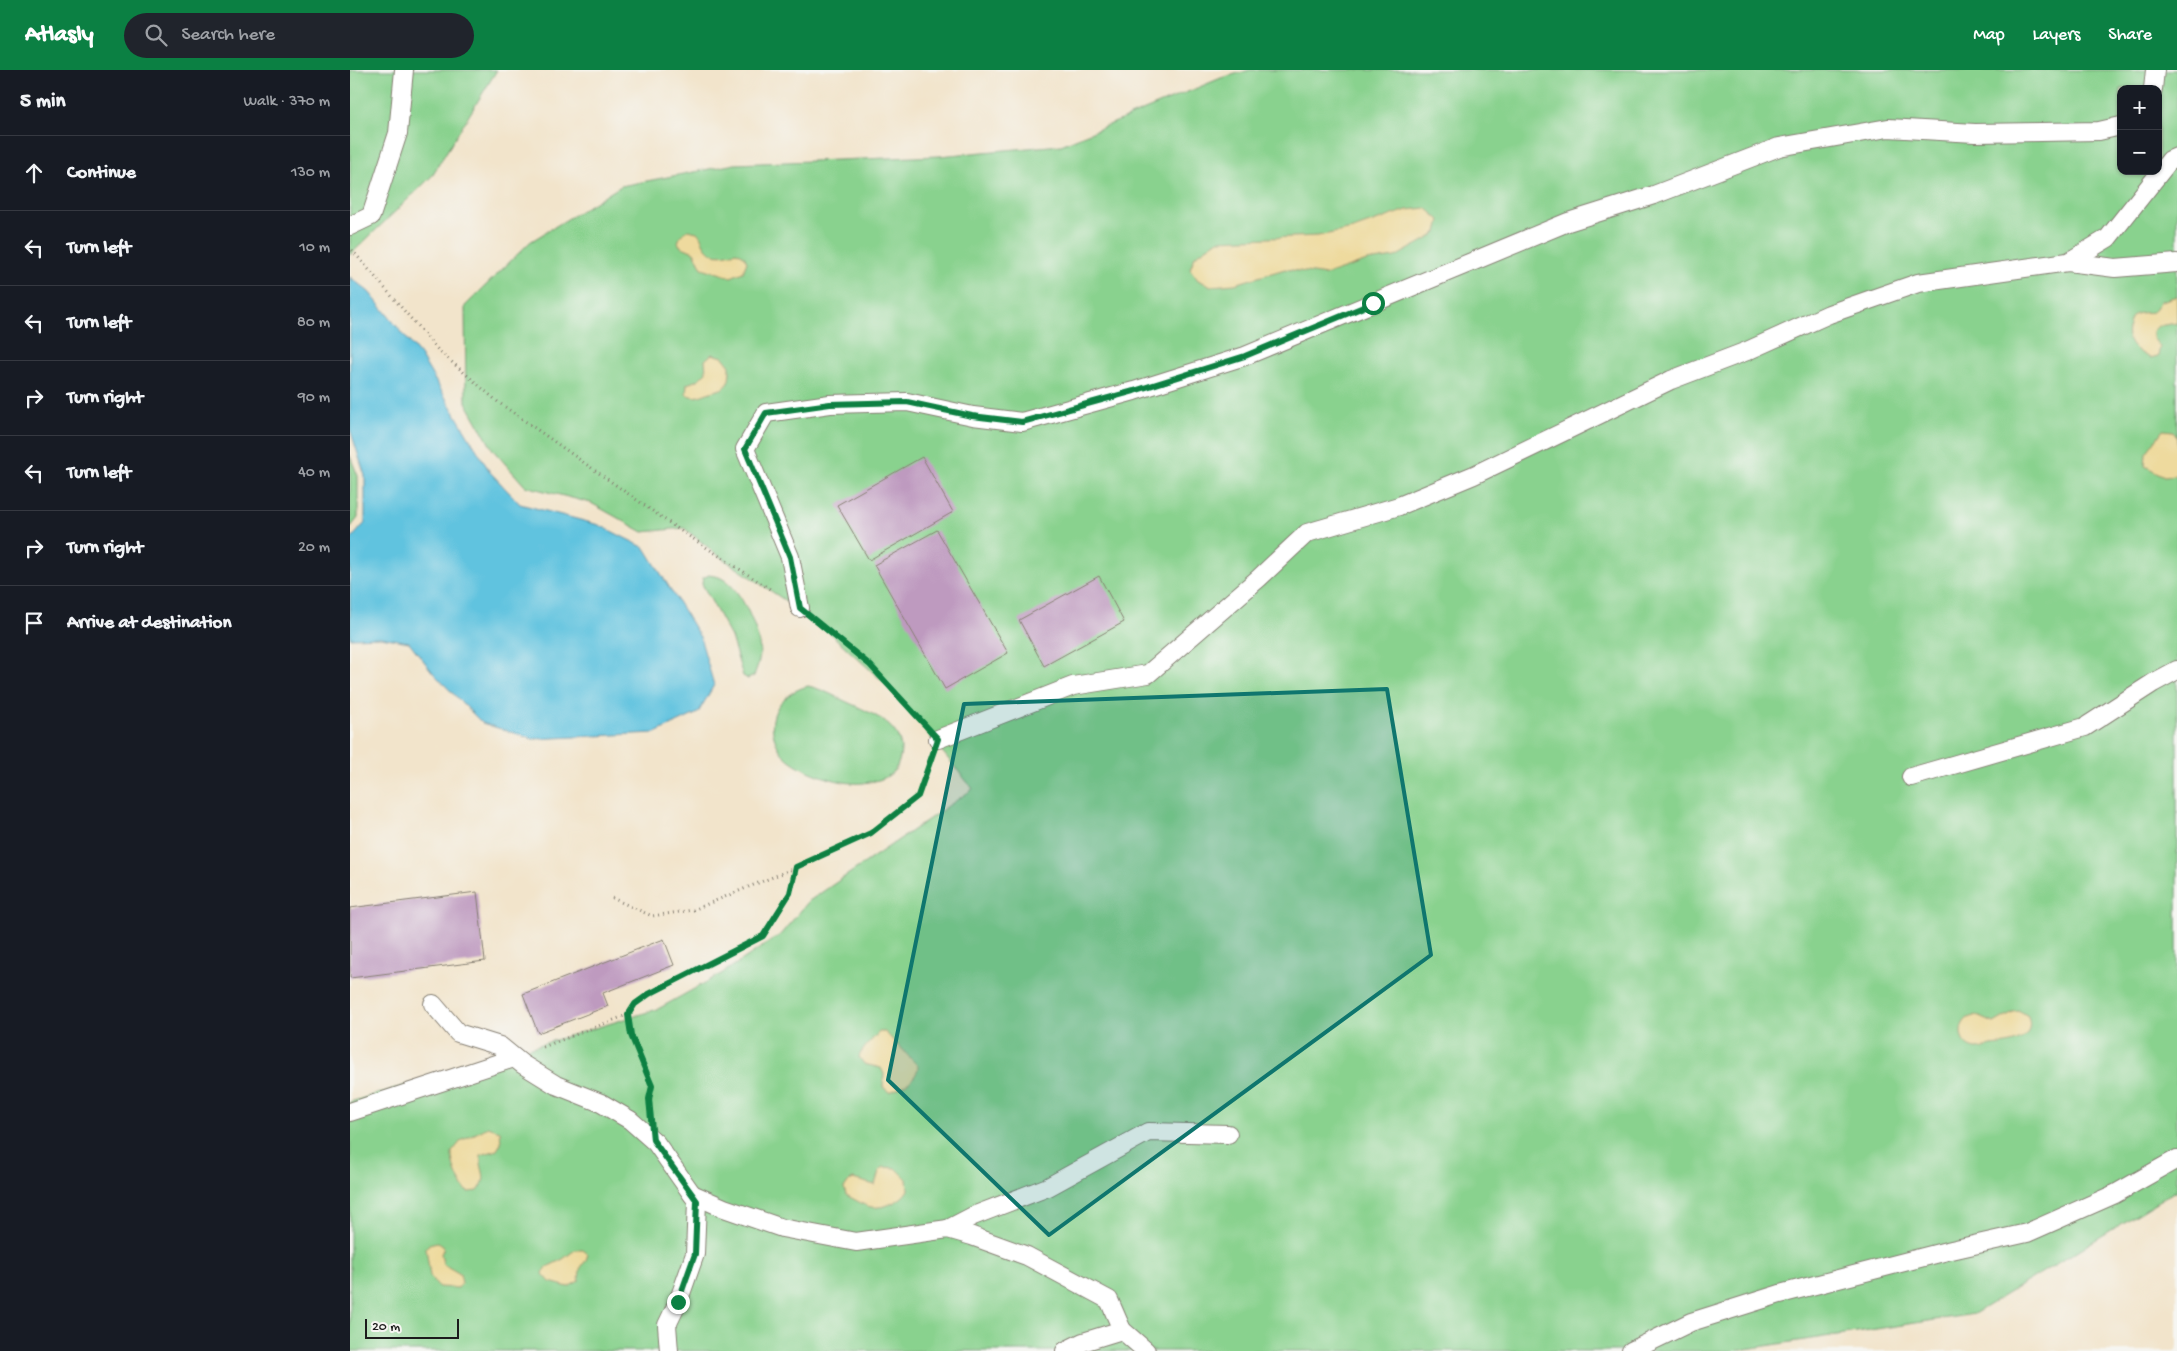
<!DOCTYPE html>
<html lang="en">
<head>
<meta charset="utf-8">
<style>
	:root { --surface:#171b24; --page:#20242c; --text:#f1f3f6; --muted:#9ea1a6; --line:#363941; --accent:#0b8043 }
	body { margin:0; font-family:"Gochi Hand",sans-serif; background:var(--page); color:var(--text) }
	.controls { position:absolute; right:15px; top:15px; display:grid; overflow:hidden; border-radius:10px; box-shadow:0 1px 4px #0004 }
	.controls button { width:45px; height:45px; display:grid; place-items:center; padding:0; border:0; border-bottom:1px solid var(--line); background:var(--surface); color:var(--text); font:25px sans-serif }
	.scale { position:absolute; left:15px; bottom:12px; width:94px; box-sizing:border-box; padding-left:5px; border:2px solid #1c1c1c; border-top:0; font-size:14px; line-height:18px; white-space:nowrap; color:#1c1c1c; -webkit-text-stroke:4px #f6f6f2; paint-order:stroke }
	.stop { position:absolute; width:15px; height:15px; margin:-11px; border:4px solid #0b8043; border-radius:50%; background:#fff }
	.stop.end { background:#0b8043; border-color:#fff; box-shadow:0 1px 5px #0008 }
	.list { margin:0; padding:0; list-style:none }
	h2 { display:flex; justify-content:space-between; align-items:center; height:65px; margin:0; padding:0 20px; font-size:21px }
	h2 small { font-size:16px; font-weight:400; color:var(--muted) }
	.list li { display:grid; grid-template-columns:32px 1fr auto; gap:15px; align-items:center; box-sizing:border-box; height:75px; padding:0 20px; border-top:1px solid var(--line) }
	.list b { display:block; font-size:19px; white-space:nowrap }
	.list em { font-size:16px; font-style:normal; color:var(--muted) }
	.icon { flex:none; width:28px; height:28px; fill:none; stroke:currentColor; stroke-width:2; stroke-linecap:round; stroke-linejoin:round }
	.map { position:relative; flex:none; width:1827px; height:1281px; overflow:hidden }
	header { display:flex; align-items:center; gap:30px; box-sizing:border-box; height:70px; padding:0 25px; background:var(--accent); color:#fff }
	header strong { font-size:24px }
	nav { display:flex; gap:28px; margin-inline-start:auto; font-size:18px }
	.search { width:350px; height:45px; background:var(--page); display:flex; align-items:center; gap:12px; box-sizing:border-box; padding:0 18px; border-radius:28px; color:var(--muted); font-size:19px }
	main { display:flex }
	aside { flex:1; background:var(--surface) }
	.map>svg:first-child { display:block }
	.green { fill:#89d28e; stroke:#527755; fill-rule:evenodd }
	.sand { fill:#eeda9e; stroke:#857b5d }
	.water { fill:#61c3df; stroke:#3e707e }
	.building { fill:#be9abf }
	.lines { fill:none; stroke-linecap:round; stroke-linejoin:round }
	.lane-casing { stroke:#878074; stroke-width:20 }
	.path { stroke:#878074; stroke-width:3; stroke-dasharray:1 4; stroke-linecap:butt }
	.lane { stroke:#fff; stroke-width:18 }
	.route { stroke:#0b8043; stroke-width:6 }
	.marked { fill:#0f766e; fill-opacity:0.2; stroke:#0f766e; stroke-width:4; stroke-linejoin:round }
</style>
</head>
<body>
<header>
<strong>Atlasly</strong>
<div class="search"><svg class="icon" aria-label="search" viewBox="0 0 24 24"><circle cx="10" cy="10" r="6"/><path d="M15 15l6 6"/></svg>Search here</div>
<nav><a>Map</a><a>Layers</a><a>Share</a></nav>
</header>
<main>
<aside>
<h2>5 min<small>Walk · 370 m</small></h2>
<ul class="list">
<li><svg class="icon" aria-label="ahead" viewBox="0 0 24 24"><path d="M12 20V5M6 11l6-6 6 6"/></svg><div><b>Continue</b></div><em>130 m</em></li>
<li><svg class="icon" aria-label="left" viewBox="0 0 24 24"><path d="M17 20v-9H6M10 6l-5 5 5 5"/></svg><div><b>Turn left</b></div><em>10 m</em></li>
<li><svg class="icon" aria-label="left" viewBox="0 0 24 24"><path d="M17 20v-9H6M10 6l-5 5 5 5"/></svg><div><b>Turn left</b></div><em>80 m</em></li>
<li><svg class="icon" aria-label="right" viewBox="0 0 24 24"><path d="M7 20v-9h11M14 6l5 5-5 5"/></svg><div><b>Turn right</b></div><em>90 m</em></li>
<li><svg class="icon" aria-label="left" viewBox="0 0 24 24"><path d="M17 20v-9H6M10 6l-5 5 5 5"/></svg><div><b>Turn left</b></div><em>40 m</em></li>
<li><svg class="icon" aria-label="right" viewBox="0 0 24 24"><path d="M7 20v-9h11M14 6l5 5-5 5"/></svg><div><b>Turn right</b></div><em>20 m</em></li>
<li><svg class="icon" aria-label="arrive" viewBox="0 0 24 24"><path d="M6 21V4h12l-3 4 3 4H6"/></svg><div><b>Arrive at destination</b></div></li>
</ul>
</aside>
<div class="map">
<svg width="1827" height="1281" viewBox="0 0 1827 1281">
	<rect width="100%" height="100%" fill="#f6f6f2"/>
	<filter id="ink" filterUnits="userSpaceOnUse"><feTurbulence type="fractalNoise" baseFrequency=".02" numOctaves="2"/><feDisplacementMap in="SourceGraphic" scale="10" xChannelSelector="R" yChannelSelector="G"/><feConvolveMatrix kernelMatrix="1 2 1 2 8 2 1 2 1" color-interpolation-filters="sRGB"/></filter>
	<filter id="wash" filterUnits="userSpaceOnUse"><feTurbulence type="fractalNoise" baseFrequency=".0096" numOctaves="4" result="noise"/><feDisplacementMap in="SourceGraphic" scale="20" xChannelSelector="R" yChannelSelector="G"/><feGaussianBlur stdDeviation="1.12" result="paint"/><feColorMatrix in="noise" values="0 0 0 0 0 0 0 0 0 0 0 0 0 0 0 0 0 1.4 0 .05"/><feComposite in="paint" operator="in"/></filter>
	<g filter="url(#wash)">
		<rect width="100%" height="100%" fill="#f2e4cb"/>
		<g class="green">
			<polygon points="0,0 147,0 81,107 0,185"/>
			<path d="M900 0H1827V1120L1624 1244 1383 1281H0V1032L308 939 371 904 430 865 459 831 623 719 540 618 470 554 369 486 334 458 293 462 241 433 175 416 143 380 116 332 115 236 180 172 271 116 385 94 589 86 711 75 871 8ZM1771 19H1808V101H1771Z"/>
			<polygon points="0,386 8,406 8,448 0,458"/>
			<path d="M359 505C363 506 368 506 371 508 391 517 410 562 410 583 410 591 406 599 404 606L398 609 393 606 381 567 352 514 353 508Z"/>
			<path d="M458 616C472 619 484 626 497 632 521 643 560 657 549 691 544 708 528 711 513 713 492 716 441 699 430 680 412 651 428 624 458 616Z"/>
		</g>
		<g class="sand">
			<polygon points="1076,138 1090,150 1087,162 1081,167 1045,187 1017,191 976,205 935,199 885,214 861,216 848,210 840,199 845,186 868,170 968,166 1003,159 1057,140"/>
			<path d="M338 160 347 162C351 166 351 168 353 173 361 189 373 185 387 182L394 186 397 192 393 202 381 207 352 198 344 182 330 176 328 172 331 165Z"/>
			<path d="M1827 226V253L1808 256 1803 261V268L1810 277 1808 286 1800 288C1788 282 1775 273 1778 259 1780 254 1779 249 1784 245 1788 242 1798 243 1803 242L1811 231Z"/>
			<path d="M362 284 373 287 380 296C380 322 374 317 355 324 347 327 343 328 336 324L337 314 348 310 356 302 355 290Z"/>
			<polygon points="1813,360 1823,361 1827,366 1827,405 1814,406 1795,396 1796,383"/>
			<path d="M1670 941 1678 946C1681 955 1680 964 1671 969 1661 974 1652 975 1641 976 1636 977 1631 979 1626 979 1604 977 1607 941 1630 947 1635 949 1639 951 1644 953L1663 942Z"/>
			<path d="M529 962H535L568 996C567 1011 551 1018 539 1022L533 1017 534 1004 531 998 514 994 509 987C510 981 525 967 529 962Z"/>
			<path d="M138 1057 150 1061 151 1073 147 1080 131 1085C129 1101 140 1106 128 1121L118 1122C109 1115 101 1094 102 1082L111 1071Z"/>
			<path d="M534 1097 546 1098 557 1109 558 1120C552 1131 534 1139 521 1137 515 1136 502 1128 496 1125L494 1118 498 1112 503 1109 525 1115 529 1101Z"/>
			<polygon points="87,1172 94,1177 91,1184 93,1194 110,1204 112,1213 108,1218 88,1217 80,1206 76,1178 79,1174"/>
			<polygon points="225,1180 233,1180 238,1184 236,1190 230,1199 229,1211 218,1217 200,1212 193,1204 195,1198 213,1189"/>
		</g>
		<polygon class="water" points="0,207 19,222 70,285 140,402 170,434 249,455 295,478 350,567 364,615 348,643 305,663 183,669 132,653 84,604 59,572 31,567 0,568 0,470 15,453 15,406 0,359"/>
		<g id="blocks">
			<g class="building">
				<polygon points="572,387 603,442 519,490 487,435"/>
				<polygon points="587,460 658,583 595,619 524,495"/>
				<polygon points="749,506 774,552 694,596 669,550"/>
				<polygon points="127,822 135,891 0,908 0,838"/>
				<polygon points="314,869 324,895 253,923 258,936 188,963 173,924"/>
			</g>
		</g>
	</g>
	<g filter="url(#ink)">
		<use href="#blocks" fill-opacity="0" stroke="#878074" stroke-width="1"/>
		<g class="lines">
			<g class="lane-casing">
				<g id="lane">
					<polyline points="1803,19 1805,0"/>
					<polyline points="0,156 21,146 48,63 54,0"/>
					<polyline points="1718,192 1765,198 1827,193"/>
					<polyline points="450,538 440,487 395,379 416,343 480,334 557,332 623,346 672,352 784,321 895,286 1218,152 1304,125 1429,77 1538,58 1625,63 1749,61 1771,56"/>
					<polyline points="588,669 723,616 798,604 909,508 957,463 1049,436 1124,405 1321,310 1397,281 1479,244 1568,213 1718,192 1758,168 1820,90 1827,87"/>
					<polyline points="1561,707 1735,657 1803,613 1827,600"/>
					<polyline points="83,934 108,963 150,976 172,994 206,1015 251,1033 280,1050 306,1073 342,1124 347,1131 345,1184 328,1232 317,1255 319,1281"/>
					<polyline points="0,1042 164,988"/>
					<polyline points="342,1124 374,1138 432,1158 506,1172 598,1159 622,1166 677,1186 759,1230 772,1260"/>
					<polyline points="598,1159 623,1146 698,1117 798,1062 878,1064"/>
					<polyline points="715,1281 733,1272 772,1260 796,1281"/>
					<polyline points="1281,1281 1341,1252 1430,1224 1597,1181 1677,1163 1765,1124 1827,1089"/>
				</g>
			</g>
			<g class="path">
				<polyline points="2,180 88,280 148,332 328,459 420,519"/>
				<polyline points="468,552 520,595 572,651"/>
				<polyline points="262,828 302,846 343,840 447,797 521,763 568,726 580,692"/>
				<polyline points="193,977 277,945"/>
				<polyline points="300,1035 302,1016 281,965 277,945 285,934 299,924 413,866 440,823 447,797"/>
			</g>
			<use href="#lane" class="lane"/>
		</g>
	</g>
	<g class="lines" filter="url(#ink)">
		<polyline class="route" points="328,1232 345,1184 347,1131 303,1070 299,1029 302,1016 281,965 278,945 285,934 299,924 413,866 440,823 446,797 521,763 568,726 588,669 520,595 450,538 440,487 395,379 416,343 480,334 557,332 622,346 672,352 784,321 895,286 1023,233"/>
	</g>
	<path class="marked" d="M1037 619 1081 885 699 1165 538 1010 614 634Z"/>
</svg>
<div class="controls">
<button>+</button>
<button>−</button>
</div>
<div class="scale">20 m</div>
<div class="stop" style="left:1023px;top:233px"></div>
<div class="stop end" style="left:328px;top:1232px"></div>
</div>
</main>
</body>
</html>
